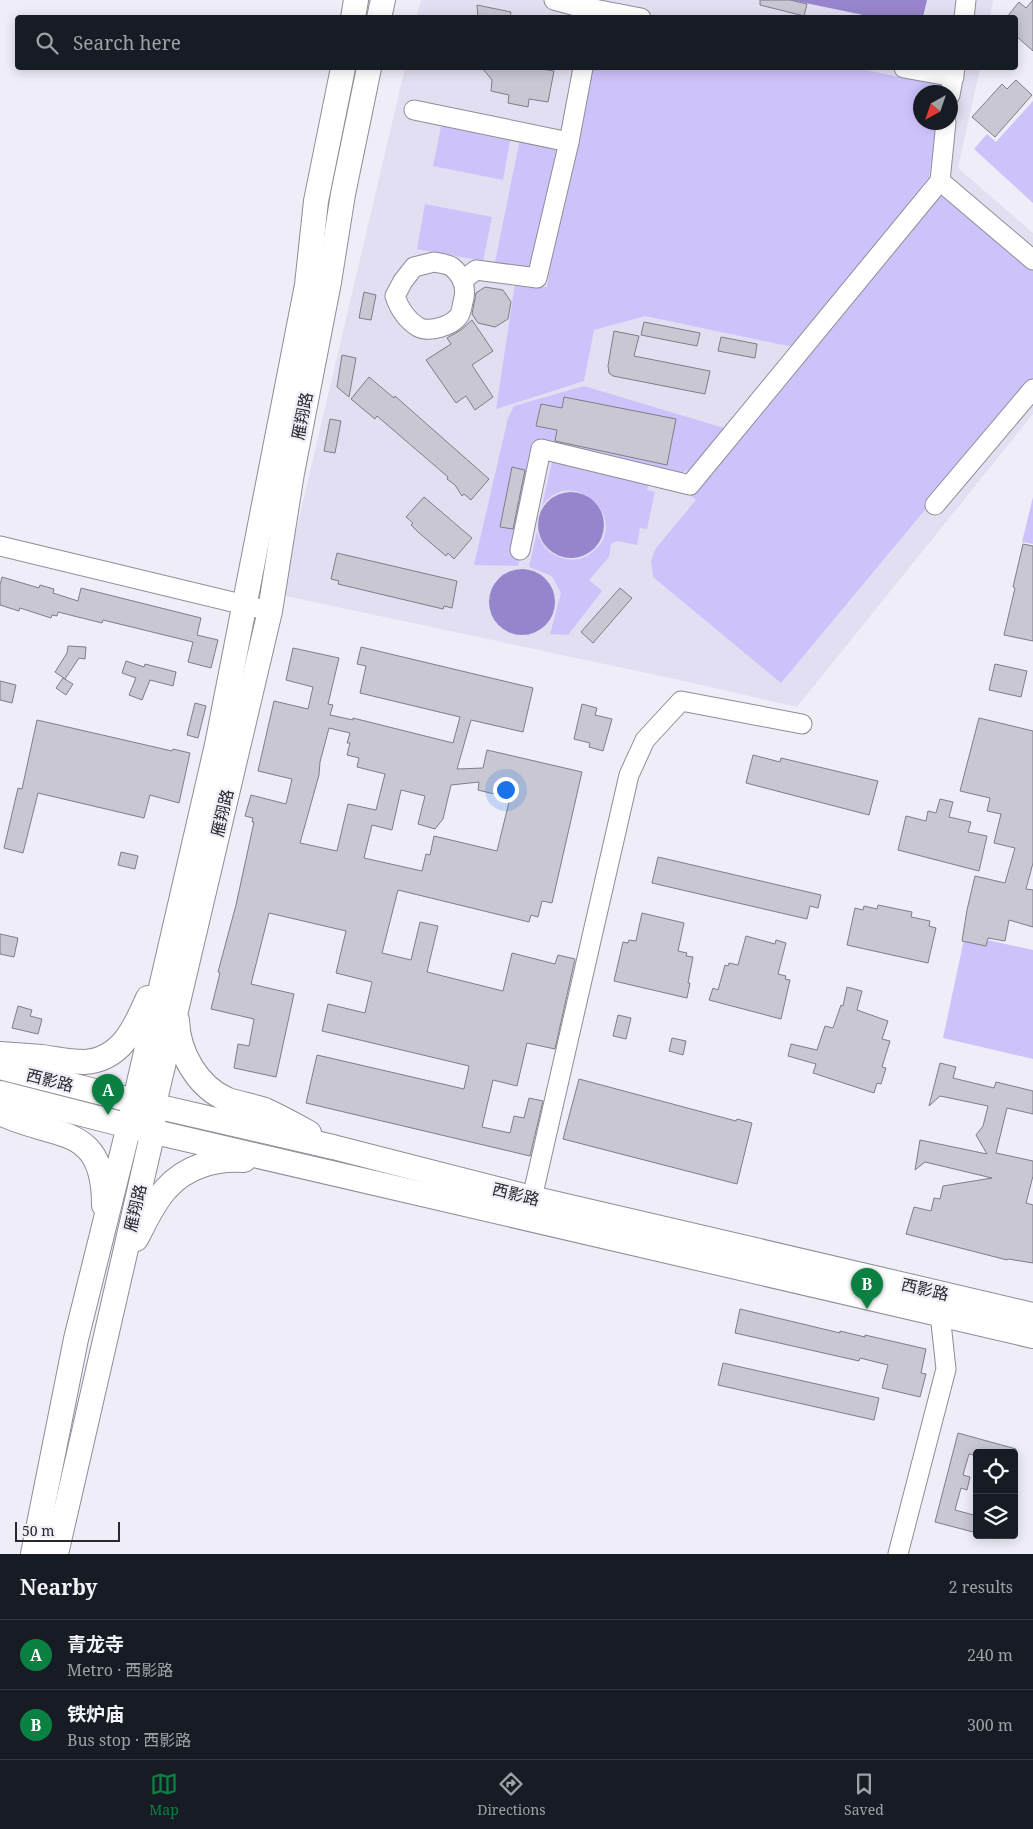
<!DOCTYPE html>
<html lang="en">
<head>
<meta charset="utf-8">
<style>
	:root { --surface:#171b24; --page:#242831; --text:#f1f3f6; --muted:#9ea1a6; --line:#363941; --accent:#0b8043 }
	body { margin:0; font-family:"Noto Serif","Noto Sans SC",serif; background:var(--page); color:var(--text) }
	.controls { position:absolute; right:15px; bottom:15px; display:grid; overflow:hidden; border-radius:5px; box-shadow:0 2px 12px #0003 }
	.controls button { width:45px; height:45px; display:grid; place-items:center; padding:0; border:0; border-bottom:1px solid var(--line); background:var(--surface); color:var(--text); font:25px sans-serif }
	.compass { position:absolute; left:913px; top:85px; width:45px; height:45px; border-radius:50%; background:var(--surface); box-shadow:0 2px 12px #0003; rotate:220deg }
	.scale { position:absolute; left:15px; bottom:12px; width:105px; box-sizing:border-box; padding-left:5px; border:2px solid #29282c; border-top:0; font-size:14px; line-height:18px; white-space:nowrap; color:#29282c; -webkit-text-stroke:4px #efedf8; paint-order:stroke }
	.you { position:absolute; left:505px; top:789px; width:18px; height:18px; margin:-12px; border:4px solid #fff; border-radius:50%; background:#1a73e8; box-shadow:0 0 0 8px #1a73e833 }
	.badge { display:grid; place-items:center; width:32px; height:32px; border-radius:50%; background:var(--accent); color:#fff; font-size:16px; font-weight:700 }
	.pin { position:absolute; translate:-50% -41px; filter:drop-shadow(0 1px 2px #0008) }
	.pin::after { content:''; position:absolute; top:26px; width:18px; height:15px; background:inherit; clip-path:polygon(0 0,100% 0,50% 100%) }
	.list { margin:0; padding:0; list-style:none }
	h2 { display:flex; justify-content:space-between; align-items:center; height:65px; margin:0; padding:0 20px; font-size:21px }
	h2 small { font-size:16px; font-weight:400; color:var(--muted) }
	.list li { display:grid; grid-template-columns:32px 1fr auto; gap:15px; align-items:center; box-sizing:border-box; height:70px; padding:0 20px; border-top:1px solid var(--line) }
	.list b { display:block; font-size:19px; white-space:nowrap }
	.list p { margin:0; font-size:16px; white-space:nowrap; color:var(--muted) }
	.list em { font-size:16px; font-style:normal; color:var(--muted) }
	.icon { flex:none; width:28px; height:28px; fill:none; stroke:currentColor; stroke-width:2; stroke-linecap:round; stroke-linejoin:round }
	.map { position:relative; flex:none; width:1033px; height:1554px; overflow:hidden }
	.search { position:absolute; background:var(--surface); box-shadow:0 2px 12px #0003; left:15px; right:15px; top:15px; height:55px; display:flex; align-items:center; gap:12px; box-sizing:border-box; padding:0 18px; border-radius:5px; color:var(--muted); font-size:19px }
	.sheet { height:205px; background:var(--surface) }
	nav { display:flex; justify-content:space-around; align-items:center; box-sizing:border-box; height:70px; border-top:1px solid var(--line); background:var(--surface); font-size:14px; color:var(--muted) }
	nav a { display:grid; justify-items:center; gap:2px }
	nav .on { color:var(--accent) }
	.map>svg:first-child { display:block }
	.built { fill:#e3dff2; fill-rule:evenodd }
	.green { fill:#cec2fb }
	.water { fill:#9685cc }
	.building { fill:#c9c7d2; stroke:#7f7d87; fill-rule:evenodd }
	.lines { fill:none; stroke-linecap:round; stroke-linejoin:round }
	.minor-casing { stroke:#8e8d97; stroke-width:21 }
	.major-casing { stroke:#8e8d97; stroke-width:26 }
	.minor { stroke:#fff; stroke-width:19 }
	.major { stroke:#fff; stroke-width:24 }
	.labels { text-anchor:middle; stroke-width:4.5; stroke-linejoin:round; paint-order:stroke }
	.street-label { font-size:16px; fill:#29282c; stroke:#efedf8 }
</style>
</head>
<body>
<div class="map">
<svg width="1033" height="1554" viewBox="0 0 1033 1554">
	<rect width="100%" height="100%" fill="#efedf8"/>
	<g class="built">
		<polygon points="421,0 993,0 990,18 416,18"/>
		<path d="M405 68H980L958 168 1033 233V414L797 707 684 681 281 595ZM920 92H950V122H920Z"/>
	</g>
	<g class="green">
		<polygon points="592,68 856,68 944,86 943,92 920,92 920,122 938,123 929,177 793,347 645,316 594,330 584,381 496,409 515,284 547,287 555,237"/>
		<polygon points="1033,101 1033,203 974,149 987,134 996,142"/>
		<polygon points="442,122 511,135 503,180 433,166"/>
		<polygon points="520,139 558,145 533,268 495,262"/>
		<polygon points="943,189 1033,266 1033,380 781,683 653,577 651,561 656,548 696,500 689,494"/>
		<polygon points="425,204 492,217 483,261 417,249"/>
		<polygon points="584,386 724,428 689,470 675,475 544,449 518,566 474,565 508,418 514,406"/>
		<path d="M552 462 649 482 647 490 655 492 647 529 640 528 637 545 617 541 611 544 609 557 589 580 602 591 568 635 550 634 561 593 552 576 529 567 537 532C542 546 550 556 566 559 575 561 584 559 591 553 634 522 573 462 542 506Z"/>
		<polygon points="1033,497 1033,544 1022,542"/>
		<polygon points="965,935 1033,950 1033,1059 943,1038"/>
	</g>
	<g class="water">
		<polygon points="791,0 927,0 923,17 873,17"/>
		<circle cx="571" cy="525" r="33"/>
		<circle cx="522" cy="602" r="33"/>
	</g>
	<g class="building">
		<polygon points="760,0 790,0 807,4 804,16 760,5"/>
		<polygon points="1033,0 1033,51 1016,36 1016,18 1006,18 1019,2 1026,8"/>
		<polygon points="477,5 511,12 510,18 478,18"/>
		<polygon points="482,68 537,68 554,71 548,102 529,99 528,107 508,103 509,95 491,91 492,80"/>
		<polygon points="1016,80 1032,95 995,137 972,117 1002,84 1007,89"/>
		<polygon points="485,287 503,290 511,302 508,319 495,327 478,323 472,314 476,293"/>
		<polygon points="364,292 376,295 371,320 359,318"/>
		<polygon points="472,320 493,351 472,365 493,397 475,410 466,396 456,403 426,360 451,344 447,338 461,330"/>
		<polygon points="644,322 700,333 697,346 641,335"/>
		<polygon points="614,331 639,336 634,356 710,371 705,394 613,376 609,373 608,366"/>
		<polygon points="721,337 757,344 755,358 718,351"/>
		<polygon points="342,355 356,358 349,397 337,387"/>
		<polygon points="369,377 394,398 395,396 489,479 471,500 464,494 462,496 455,485 447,479 448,477 377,416 375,419 351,399"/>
		<polygon points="564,397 676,419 667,465 555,441 557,430 536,426 541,404 562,408"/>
		<polygon points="330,419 341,421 335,453 324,451"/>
		<polygon points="512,467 525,470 513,529 500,527"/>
		<polygon points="424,497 472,538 454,559 448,553 446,556 418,532 411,525 413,523 406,517"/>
		<polygon points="1023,544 1033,546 1033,641 1004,635 1015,588 1013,587"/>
		<polygon points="337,553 457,581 452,608 444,606 443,609 338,584 339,581 331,579"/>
		<polygon points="2,577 39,588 40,585 54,589 53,593 78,601 81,588 201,618 197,635 218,640 211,668 188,662 193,642 103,620 102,623 58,612 57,616 52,615 51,618 20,608 19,611 0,605 0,585"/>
		<polygon points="620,588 632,598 593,643 581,632"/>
		<polygon points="68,646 86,647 85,659 79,658 65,679 55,672 67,653"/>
		<path d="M361 647 533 688 523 732 471 720 457 769 483 768 487 750 582 772 552 903 542 901 538 917 531 915 529 922 398 890 382 953 411 960 420 922 438 926 427 972 503 991 512 953 555 964 558 955 575 959 555 1049 527 1043 517 1086 493 1080 482 1127 510 1133 514 1116 524 1118 529 1098 543 1101 530 1156 306 1103 317 1055 464 1089 469 1066 322 1031 328 1004 365 1013 372 982 336 973 346 931 269 913 251 984 294 994 276 1077 234 1068 238 1044 249 1046 254 1019 211 1009 220 973 218 972 236 905 254 822H252L253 818 245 816 251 795 286 804 292 779 258 771 274 701 308 709 313 687 286 680 293 648 339 658 328 704 333 705 330 715 353 720V718L453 743 460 717 360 693 366 666 357 664ZM329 728 350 733 347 743H350L347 755 359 758 357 767 385 774 376 810 348 804 337 851 300 843 319 775 320 762ZM479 782 478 790 510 798 497 851 434 836 430 855 426 854 422 871 364 858 372 825 392 830 401 790 425 796 418 824 435 829 443 819 451 785Z"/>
		<polygon points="126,661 144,667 145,664 176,672 173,686 150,680 142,700 129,695 136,678 122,673"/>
		<polygon points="995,664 1027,671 1021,697 989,690"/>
		<polygon points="63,678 73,684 66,695 56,688"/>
		<polygon points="0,681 16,685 12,703 0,700"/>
		<polygon points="195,703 206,706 198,738 187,735"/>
		<polygon points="582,704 597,708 595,715 612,719 603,751 589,747 590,743 574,739"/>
		<polygon points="979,718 1033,731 1033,863 1026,889 1033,890 1033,927 1009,920 1005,941 988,938 986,946 962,941 967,910 975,876 1005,883 1015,848 994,843 1001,814 987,811 990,798 960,791"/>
		<polygon points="37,720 172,751 173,749 190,753 179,803 150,795 144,818 38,793 23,853 4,848 18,788 22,789"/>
		<polygon points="753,755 780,762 781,758 878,781 869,815 746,783"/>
		<polygon points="940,799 953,802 949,817 971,822 968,832 987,836 979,871 898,850 906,816 926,821 928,811 936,813"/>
		<polygon points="121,852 138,856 135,869 118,865"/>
		<polygon points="658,857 821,895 818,908 810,906 807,919 652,883"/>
		<polygon points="878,905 912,912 911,917 930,921 929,926 936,928 928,963 847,945 855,908 863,910 864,906 877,909"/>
		<polygon points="642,913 684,923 678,951 687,953 686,956 693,957 688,983 690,983 687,998 614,981 623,942 628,943 629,940 636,941"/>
		<polygon points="0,934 18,938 14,957 0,954"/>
		<polygon points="746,936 775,944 776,940 786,943 778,974 786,976 785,979 790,980 781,1019 709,1000 713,988 718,990 725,965 728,966 729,963 738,965"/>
		<polygon points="847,987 862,991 857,1010 888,1021 882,1039 890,1041 882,1067 886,1068 881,1084 877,1083 874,1093 813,1073 816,1064 788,1056 791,1044 817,1050 825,1026 833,1028 841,1005 843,1006"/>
		<polygon points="18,1006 32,1010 30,1016 42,1019 38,1034 12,1028"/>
		<polygon points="618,1015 631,1018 626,1039 613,1036"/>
		<polygon points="672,1038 686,1041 683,1055 669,1051"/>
		<polygon points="940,1063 956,1067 953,1078 994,1088 996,1082 1033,1091 1033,1114 1007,1108 996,1153 1033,1161 1033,1176 1026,1203 1033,1205 1033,1263 1008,1259 1007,1260 906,1234 914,1207 931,1211 934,1198 940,1199 943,1186 992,1178 925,1162 915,1170 920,1140 987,1154 976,1135 983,1126 988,1106 940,1096 929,1106"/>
		<polygon points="579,1079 736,1121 737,1119 752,1123 737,1184 563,1139"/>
		<polygon points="740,1309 840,1333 840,1331 865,1337 865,1335 926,1349 921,1373 926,1374 920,1397 882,1388 888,1365 860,1358 859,1361 735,1333"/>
		<polygon points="723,1363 879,1398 874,1420 718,1385"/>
		<polygon points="958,1433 1016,1449 1016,1453 977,1453 977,1456 969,1454 963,1475 970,1477 967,1490 961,1488 955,1510 977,1516 977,1533 935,1522"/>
	</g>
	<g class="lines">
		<g class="minor-casing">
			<g id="minor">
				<polyline points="554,0 587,9 594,9 592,18"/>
				<polyline points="594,9 641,18"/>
				<polyline points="964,18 966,0"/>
				<polyline points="904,68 954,77"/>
				<polyline points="950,95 955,68"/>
				<polyline points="414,110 569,142 537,278 476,270 463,280"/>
				<polyline points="569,142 583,68"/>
				<polyline points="940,181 1033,260"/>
				<path d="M434 262C439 263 448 264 452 267 463 276 467 289 463 302 462 307 461 314 458 317 451 326 429 333 418 327 407 320 399 308 395 296L403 281 414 267Z"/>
				<polyline points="935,505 1033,389"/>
				<polyline points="0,546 270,611"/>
				<polyline points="520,550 541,449 690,485 940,181 946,122"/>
				<polyline points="532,1198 629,775 645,740 681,701 802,724"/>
				<polyline points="898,1554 946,1369 940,1314"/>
			</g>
		</g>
		<g class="major-casing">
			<g id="major">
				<polyline points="353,18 356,0"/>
				<polyline points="379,18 383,0"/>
				<path d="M177 1020C178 1052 197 1087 228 1100 240 1104 253 1106 265 1110 280 1117 295 1125 309 1133"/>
				<path d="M0 1054C14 1055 28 1056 42 1057 56 1059 70 1062 84 1062 121 1060 135 1028 148 998"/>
				<polyline points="0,1067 134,1101 333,1147 532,1198 1033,1315"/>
				<polyline points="0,1093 129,1126 1033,1336"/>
				<path d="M0 1113C55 1140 104 1122 104 1205"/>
				<path d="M136 1239C145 1222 153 1203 166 1189 185 1167 215 1158 244 1160"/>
				<polyline points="33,1554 76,1339 129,1126 217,745 307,285 316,201 343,68"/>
				<polyline points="56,1554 153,1131 154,1104 270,611 292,473 329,282 343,194 369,68"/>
			</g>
		</g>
		<use href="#minor" class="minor"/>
		<use href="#major" class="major"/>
	</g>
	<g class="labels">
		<g class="street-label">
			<text transform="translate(302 416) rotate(-79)" y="6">雁翔路</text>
			<text transform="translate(222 813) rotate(-77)" y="6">雁翔路</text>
			<text transform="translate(50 1080) rotate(14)" y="6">西影路</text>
			<text transform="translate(516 1194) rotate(14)" y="6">西影路</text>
			<text transform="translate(135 1208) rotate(-77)" y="6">雁翔路</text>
			<text transform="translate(925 1289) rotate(13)" y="6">西影路</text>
		</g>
	</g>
</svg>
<div class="controls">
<button><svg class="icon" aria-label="locate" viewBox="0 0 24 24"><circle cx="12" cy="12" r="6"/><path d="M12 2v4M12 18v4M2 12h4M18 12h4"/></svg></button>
<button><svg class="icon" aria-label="layers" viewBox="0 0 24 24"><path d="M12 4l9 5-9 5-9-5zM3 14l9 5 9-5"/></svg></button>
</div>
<svg class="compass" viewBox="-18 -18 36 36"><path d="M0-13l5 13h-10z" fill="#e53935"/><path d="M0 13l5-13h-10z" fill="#9ea1a6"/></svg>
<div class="scale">50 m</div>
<div class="you"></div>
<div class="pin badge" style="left:108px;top:1115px">A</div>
<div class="pin badge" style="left:867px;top:1309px">B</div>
<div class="search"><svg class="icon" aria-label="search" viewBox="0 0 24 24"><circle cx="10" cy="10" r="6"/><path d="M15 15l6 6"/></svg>Search here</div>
</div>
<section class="sheet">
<h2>Nearby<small>2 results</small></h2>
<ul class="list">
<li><span class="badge">A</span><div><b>青龙寺</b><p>Metro · 西影路</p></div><em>240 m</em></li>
<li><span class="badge">B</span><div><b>铁炉庙</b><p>Bus stop · 西影路</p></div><em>300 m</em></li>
</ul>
</section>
<nav>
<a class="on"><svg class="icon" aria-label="map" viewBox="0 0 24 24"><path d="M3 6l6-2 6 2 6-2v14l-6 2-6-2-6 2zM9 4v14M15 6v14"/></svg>Map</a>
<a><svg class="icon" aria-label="directions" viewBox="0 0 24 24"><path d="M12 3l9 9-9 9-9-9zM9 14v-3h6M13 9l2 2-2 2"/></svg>Directions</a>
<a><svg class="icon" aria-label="saved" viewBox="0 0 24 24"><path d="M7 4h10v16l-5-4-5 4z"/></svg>Saved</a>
</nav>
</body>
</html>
